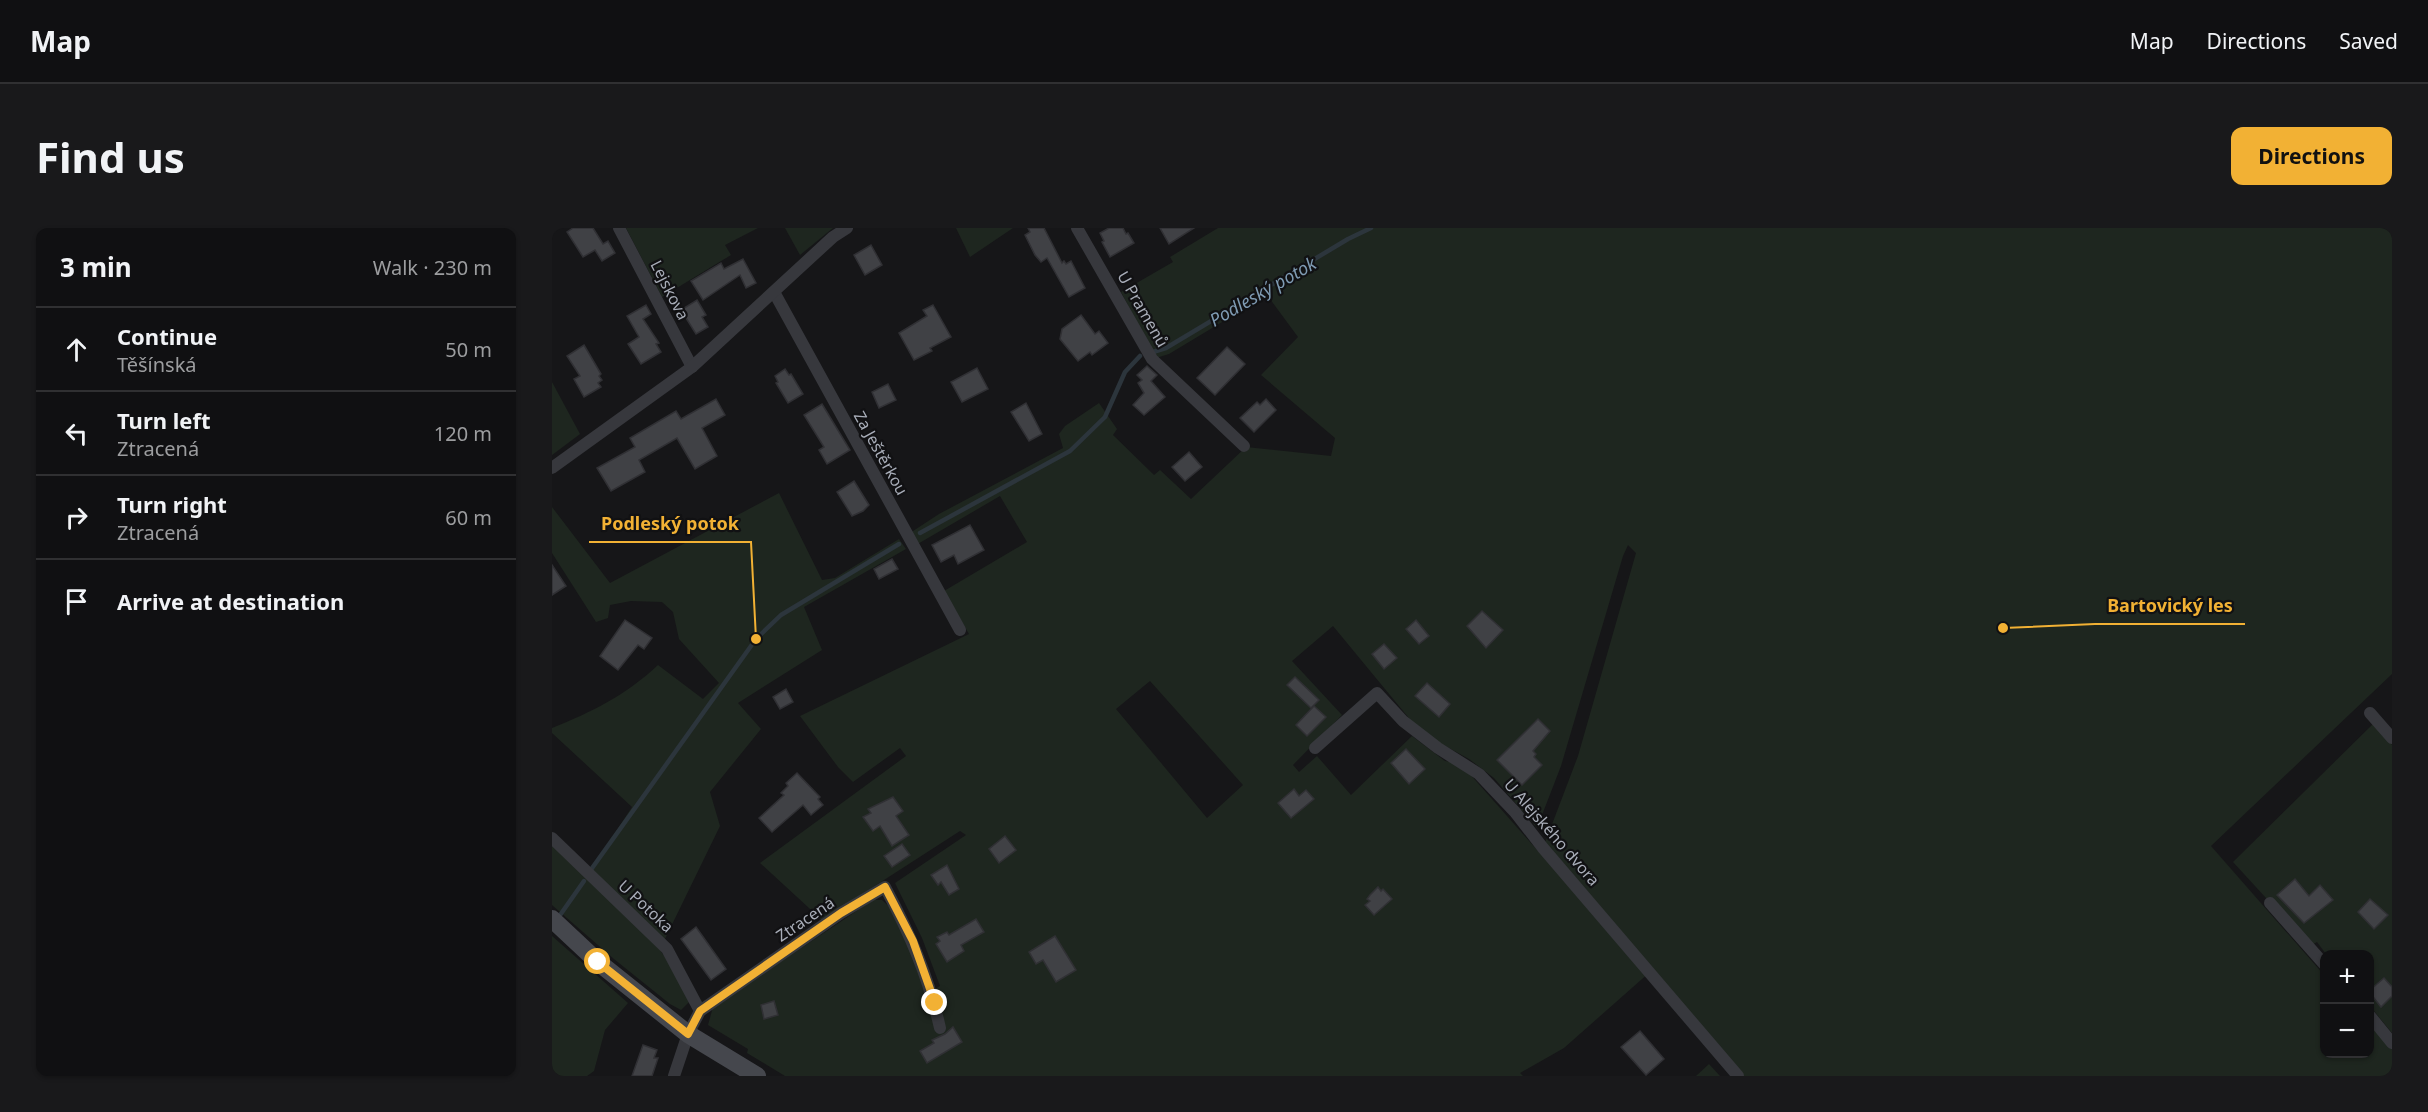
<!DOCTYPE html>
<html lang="en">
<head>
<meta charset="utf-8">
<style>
	:root { --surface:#101012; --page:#19191b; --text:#f1f3f6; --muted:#9c9d9f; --line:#303032; --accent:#f2b134 }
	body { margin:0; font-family:"Noto Sans",sans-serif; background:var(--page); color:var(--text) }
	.controls { position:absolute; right:18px; bottom:18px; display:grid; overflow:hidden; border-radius:12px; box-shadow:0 2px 4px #0004 }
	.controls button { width:54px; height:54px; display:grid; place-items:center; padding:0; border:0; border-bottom:2px solid var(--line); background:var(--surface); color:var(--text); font:30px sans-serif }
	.stop { position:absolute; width:18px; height:18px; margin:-14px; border:4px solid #f2b134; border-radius:50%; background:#fff }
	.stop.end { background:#f2b134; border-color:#fff; box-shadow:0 2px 6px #0008 }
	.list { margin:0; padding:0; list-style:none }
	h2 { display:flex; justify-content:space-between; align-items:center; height:78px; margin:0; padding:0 24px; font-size:26px }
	h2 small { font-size:20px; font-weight:400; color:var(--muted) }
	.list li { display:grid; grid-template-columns:39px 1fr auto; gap:18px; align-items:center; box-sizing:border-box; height:84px; padding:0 24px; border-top:2px solid var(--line) }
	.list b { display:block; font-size:22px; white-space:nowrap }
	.list p { margin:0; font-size:20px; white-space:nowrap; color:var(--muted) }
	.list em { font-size:20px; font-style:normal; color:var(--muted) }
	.icon { flex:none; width:33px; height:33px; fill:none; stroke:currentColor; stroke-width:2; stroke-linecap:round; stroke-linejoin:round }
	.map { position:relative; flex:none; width:1840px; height:848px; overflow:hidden; border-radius:12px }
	header { display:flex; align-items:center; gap:36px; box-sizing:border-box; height:84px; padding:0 30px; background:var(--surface); border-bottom:2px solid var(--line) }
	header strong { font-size:28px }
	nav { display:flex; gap:33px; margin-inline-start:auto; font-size:21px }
	.intro { display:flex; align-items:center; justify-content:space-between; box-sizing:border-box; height:144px; padding:0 36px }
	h1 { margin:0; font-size:42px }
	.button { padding:15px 27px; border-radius:12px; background:var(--accent); color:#111; font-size:21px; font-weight:700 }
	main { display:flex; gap:36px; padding:0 36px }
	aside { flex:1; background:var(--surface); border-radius:12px; box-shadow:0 2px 4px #0004 }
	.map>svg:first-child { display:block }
	.green { fill:#1e261f; fill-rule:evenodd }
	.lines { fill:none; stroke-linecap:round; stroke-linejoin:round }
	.stream { stroke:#2c353c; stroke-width:4.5 }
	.building { fill:#404145; stroke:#303034; stroke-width:1.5 }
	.minor { stroke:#37383d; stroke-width:12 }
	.secondary { stroke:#45474d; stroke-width:18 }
	.route { stroke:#f2b134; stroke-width:8 }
	.labels { text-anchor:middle; stroke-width:4.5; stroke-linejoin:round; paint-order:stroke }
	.street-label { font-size:16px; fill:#a8adb8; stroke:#111113 }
	.water-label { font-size:18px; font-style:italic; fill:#7f9bb3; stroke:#111113 }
	.leader { fill:none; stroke:#f2b134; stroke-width:2 }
	.callout-dot { fill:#f2b134; stroke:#111113; stroke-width:2 }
	.callout-label { font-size:18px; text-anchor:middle; font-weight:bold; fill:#f2b134; stroke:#111113; stroke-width:4.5; stroke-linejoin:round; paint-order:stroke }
</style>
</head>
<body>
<header>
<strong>Map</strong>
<nav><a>Map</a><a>Directions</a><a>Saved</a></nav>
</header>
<div class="intro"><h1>Find us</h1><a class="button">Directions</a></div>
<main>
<aside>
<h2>3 min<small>Walk · 230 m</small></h2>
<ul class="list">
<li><svg class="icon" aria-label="ahead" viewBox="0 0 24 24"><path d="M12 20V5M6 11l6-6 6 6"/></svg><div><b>Continue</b><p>Těšínská</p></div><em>50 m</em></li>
<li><svg class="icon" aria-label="left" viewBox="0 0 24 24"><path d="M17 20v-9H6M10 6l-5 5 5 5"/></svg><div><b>Turn left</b><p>Ztracená</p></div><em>120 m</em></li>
<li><svg class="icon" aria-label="right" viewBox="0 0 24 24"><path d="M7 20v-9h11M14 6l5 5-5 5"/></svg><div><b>Turn right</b><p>Ztracená</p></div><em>60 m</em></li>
<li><svg class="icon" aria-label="arrive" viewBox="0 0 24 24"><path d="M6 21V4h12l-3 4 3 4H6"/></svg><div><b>Arrive at destination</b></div></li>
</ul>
</aside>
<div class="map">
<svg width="1840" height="848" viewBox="0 0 1840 848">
	<rect width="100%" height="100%" fill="#161618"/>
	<g class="green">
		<polygon points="74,0 206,0 173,17 179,27 110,69"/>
		<polygon points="233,0 281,0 248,27"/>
		<polygon points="404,0 461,0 418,29"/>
		<path d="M666 0H1840V446L1659 618 1772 747V826H1818V794L1840 820V848H1185L1098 744 1012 820 968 845 971 848H233L195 825 196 821 156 797 161 779 321 672H330L342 683 376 765 388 758 370 710 343 655 414 607 408 603 270 692 208 635 354 528 348 520 301 554 286 539 248 488 417 406 392 363 475 314 448 268 364 317 358 305 387 286 511 220 507 206 513 198 547 175 565 201 561 207 602 247 608 242 639 271 694 219 779 228 783 210 709 147 746 109 715 67 617 126 604 130 569 64 621 34 618 29ZM1076 317 1084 325 1026 528 991 620 986 623 917 545 904 535 893 533 860 508 799 567 765 528 747 544 741 537 790 487 740 433 781 398 861 495 886 514 917 531 942 550 985 600 1009 538 1071 328ZM598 453 691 557 655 590 564 481Z"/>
		<polygon points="0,154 28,206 0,227"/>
		<path d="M227 265 270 352 283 350 347 311 354 321 252 379 270 422 186 475 209 501 158 564 168 598 112 713 38 643 80 579 0 505V500C40 484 74 467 106 437L151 471 167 455 127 411 121 384 110 374 79 373 58 377 56 390 44 394 0 325V279L58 355Z"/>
		<polygon points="1822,495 1840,517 1840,805 1818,778 1818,726 1774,726 1765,714 1758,718 1681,634"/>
		<polygon points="0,613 108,722 124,745 137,774 129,782 118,776 62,731 0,677"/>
		<polygon points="0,708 76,775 53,802 42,843 35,848 0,848"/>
		<polygon points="1157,836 1168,848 1144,848"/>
	</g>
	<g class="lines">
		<g class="stream">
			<polyline points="601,124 614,120 796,11 819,0"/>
			<polyline points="368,305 518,223 553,189 573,144 588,128"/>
			<polyline points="38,643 204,411 229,387 347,316"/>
			<polyline points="6,690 32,653"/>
		</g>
	</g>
	<g class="building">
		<polygon points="21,0 41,0 51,16 56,13 63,25 50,33 43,22 31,29 15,4"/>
		<polygon points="476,0 492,0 510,35 512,33 514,36 519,33 533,60 517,69 495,30 489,34 483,27 473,7 478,4"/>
		<polygon points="557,0 571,0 574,6 576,5 582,15 558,29 550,14 552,13 548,5"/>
		<polygon points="608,0 642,0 617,16"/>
		<polygon points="319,17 330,37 313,47 302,27"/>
		<polygon points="191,31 204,55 194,60 188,47 151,72 139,53 169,35 172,41"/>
		<polygon points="145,72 154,87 150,89 156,99 144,106 129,82"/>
		<polygon points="94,77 99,86 91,91 107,115 104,116 109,124 89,136 76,116 87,109 75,88"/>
		<polygon points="381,77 399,109 378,120 380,123 362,132 347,105 375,88 371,82"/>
		<polygon points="529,87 543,106 547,103 556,115 540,127 538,124 526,133 508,111 510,101"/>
		<polygon points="32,117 49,146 47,148 50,152 46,155 49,159 32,169 22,151 28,148 15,128"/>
		<polygon points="675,119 693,136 663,167 645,150"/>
		<polygon points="595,138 605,147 599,153 613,169 592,187 581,177 592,165 586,155 590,152 585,147"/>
		<polygon points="425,140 436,161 410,174 399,154"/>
		<polygon points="233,141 237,147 239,146 251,166 236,175 224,155 226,154 223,148"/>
		<polygon points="336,156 344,172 327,180 320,164"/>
		<polygon points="164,171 173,187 150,200 165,228 143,241 125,210 87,232 93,244 59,263 45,240 83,219 78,210 124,183 129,191"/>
		<polygon points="714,171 724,182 702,204 688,190 705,174 708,177"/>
		<polygon points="474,175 490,206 477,213 459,184"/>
		<polygon points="270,176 298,222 275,236 267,222 272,219 252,187"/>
		<polygon points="637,224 650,239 633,253 620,239"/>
		<polygon points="302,253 317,277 311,283 300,288 285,264"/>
		<polygon points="418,297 432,322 406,336 402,327 389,334 380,317"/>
		<polygon points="340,331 346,341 327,351 322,341"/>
		<polygon points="0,337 14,358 0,367"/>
		<polygon points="930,383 951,402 934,420 915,398"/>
		<polygon points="73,392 100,410 92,421 86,417 66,442 48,428"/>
		<polygon points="864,392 877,408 867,416 854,401"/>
		<polygon points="832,416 845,430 832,441 820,426"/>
		<polygon points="743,449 767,472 759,480 735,457"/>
		<polygon points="875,455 898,476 887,489 863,468"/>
		<polygon points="234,461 241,474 228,481 221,469"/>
		<polygon points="762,478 774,489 755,508 744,497"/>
		<polygon points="986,491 998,503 981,523 984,526 982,529 990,537 970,557 945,532"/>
		<polygon points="854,521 873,541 857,556 839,535"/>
		<polygon points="245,545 268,569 266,571 271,577 259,587 251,577 220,604 207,590 232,567 229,565 236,558 234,555"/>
		<polygon points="742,561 747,568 754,562 762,571 739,590 726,575"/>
		<polygon points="341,569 351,583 344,588 357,607 340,618 328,598 321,603 311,589 319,585 316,581"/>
		<polygon points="453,608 464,622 447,635 437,621"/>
		<polygon points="350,616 358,627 340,639 332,628"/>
		<polygon points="395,637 407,661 397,667 389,654 386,657 379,647"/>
		<polygon points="1743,651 1757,668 1768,657 1781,672 1752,695 1725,667"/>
		<polygon points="826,659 829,663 831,661 840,671 822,687 813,677 818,673 815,671 818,667"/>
		<polygon points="1818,671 1836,687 1822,701 1806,684"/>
		<polygon points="424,691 432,704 409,717 412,723 395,734 384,716 388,713 385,709 395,704 397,707"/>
		<polygon points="144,699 174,741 159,752 129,711"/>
		<polygon points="503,708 524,742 504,754 491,732 484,736 477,724"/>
		<polygon points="1832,750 1840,759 1840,768 1829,779 1818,765 1818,762"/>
		<polygon points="222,773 226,787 212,791 209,777"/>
		<polygon points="401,799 410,814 375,835 368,823 382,815 380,812 393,806"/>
		<polygon points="1088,803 1112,831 1094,847 1069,819"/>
		<polygon points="91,817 105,822 102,830 106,830 100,848 80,848"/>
	</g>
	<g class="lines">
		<g class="minor">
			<polyline points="67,0 140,139"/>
			<polyline points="525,0 600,131 692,218"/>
			<polyline points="222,64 408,402"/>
			<polyline points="0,240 140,139 281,9 295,0"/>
			<polyline points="1818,485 1840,510"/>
			<polyline points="763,520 825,465 851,493 886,520 927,546 963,584 991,620 1186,848"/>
			<polyline points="0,610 115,721 148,783"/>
			<polyline points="1718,675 1772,736"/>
			<polyline points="1818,788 1840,815"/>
			<path d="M122 848 136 806 148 783 289 685 333 659C358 706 376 747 388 800"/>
		</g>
		<polyline class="secondary" points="0,691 46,734 136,806 205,848"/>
	</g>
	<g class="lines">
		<polyline class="route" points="46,734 136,806 148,783 289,685 333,659 361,713 383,775"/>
	</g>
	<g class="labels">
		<g class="street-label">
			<text transform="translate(118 62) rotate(63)" y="6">Lejskova</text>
			<text transform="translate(591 81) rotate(60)" y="6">U Pramenů</text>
			<text transform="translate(329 225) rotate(61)" y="6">Za Ještěrkou</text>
			<text transform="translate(1000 604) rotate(49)" y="6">U Alejského dvora</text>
			<text transform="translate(94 678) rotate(43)" y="6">U Potoka</text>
			<text transform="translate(253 691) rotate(-34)" y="6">Ztracená</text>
		</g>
		<g class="water-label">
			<text transform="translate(711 64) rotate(-30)" y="6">Podleský potok</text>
		</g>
	</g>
	<path class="leader" d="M204 411L199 314H37M1451 400L1543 396H1693"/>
	<g class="callout-dot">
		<circle cx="204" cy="411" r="6"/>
		<circle cx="1451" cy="400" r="6"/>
	</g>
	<g class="callout-label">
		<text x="118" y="302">Podleský potok</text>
		<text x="1618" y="384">Bartovický les</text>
	</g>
</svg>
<div class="controls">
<button>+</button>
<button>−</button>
</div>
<div class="stop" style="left:46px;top:734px"></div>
<div class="stop end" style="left:383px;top:775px"></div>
</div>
</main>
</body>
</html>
